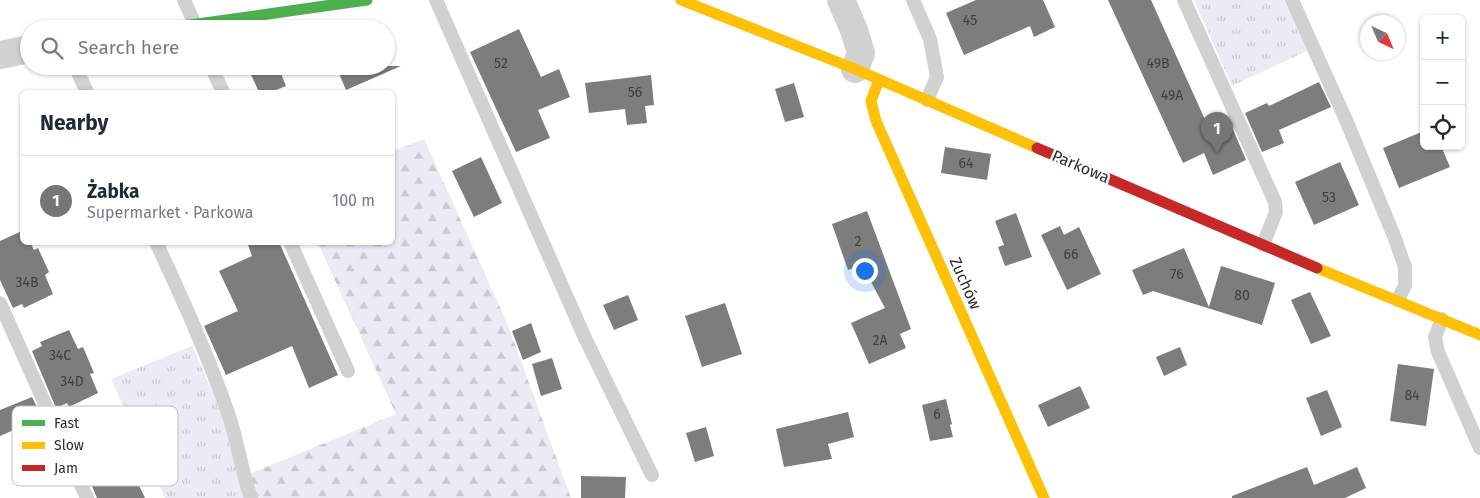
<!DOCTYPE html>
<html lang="en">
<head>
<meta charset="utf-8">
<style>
	:root { --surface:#fff; --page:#f6f6f7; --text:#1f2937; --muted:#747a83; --line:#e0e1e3; --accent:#767676 }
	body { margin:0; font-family:"Fira Sans",sans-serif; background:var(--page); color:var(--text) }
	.controls { position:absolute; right:15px; top:15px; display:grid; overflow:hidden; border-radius:8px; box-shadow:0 1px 4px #0004 }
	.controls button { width:45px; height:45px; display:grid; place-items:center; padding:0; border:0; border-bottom:1px solid var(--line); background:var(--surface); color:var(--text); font:25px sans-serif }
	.compass { position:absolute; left:1360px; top:15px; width:45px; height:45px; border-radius:50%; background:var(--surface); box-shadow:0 1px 4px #0004; rotate:136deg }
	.you { position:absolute; left:864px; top:270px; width:18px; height:18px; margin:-12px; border:4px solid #fff; border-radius:50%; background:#1a73e8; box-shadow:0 0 0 8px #1a73e833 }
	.badge { display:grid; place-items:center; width:32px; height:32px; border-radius:50%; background:var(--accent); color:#fff; font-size:16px; font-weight:700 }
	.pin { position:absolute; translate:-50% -41px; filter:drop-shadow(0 1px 2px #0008) }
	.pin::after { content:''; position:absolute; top:26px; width:18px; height:15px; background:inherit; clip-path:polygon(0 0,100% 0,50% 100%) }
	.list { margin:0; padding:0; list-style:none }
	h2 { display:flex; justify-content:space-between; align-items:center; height:65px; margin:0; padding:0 20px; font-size:21px }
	h2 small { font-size:16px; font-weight:400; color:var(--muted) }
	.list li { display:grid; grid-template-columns:32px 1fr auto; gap:15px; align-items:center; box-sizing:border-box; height:90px; padding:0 20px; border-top:1px solid var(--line) }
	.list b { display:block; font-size:19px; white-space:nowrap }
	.list p { margin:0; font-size:16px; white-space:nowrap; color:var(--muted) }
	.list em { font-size:16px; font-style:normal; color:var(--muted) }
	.icon { flex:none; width:28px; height:28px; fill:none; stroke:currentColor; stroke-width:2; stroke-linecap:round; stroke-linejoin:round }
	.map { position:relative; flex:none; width:1480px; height:498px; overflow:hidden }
	.search { position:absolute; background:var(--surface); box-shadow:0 1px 4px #0004; left:20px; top:20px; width:375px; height:55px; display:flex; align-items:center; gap:12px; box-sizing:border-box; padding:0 18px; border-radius:28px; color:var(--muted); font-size:19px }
	.panel { position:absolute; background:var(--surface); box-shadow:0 1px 4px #0004; left:20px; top:90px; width:375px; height:155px; border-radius:8px }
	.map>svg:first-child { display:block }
	.grass { fill:url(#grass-tufts) }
	.forest { fill:url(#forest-firs) }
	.building { fill:#7d7d7d }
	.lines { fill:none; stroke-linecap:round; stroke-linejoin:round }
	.lane { stroke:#d1d1d1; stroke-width:14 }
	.street { stroke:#d1d1d1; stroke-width:28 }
	.fast { stroke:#4caf50; stroke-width:11 }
	.slow { stroke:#ffc107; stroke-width:11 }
	.jam { stroke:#c62828; stroke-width:11 }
	.labels { text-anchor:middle; stroke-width:5; stroke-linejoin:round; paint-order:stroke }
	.number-label { font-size:14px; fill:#404040 }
	.street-label { font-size:16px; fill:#2c2c2c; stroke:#fff }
	.key { fill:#fff; stroke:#c0c0c0; stroke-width:1 }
	.key-label { font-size:14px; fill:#2c2c2c }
</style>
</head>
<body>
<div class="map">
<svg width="1480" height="498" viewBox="0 0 1480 498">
	<defs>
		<pattern id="grass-tufts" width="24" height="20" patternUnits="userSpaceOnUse" patternTransform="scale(1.25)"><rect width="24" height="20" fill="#ebeaf5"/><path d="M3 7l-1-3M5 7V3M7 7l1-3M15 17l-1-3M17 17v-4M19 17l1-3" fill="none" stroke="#cac9d2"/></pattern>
		<pattern id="forest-firs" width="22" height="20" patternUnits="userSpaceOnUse" patternTransform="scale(1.25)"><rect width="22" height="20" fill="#ebeaf5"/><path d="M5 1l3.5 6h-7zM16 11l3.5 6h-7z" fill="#cac9d2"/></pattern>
	</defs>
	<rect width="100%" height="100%" fill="#fff"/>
	<g class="grass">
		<polygon points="1194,0 1284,0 1307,51 1232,86"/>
		<polygon points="192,346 260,498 165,498 111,379"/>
	</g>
	<polygon class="forest" points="424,139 507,323 571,498 260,498 249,474 396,414 318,243 392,242 393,151"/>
	<g class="building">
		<polygon points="976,0 1043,0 1055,27 1034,37 1030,26 964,55 946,13"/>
		<polygon points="1108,0 1151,0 1207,124 1216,119 1219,125 1229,120 1246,160 1213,175 1204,153 1183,163"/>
		<polygon points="519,29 541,77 559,69 570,97 538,110 550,138 516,152 470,52"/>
		<polygon points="247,66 278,66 286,86 271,92 259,92"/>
		<polygon points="336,66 401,66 346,90"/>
		<polygon points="651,75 654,105 645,106 647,123 627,125 625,109 589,113 585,83"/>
		<polygon points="1319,82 1331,107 1279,130 1284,143 1262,152 1245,113 1267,103 1269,106"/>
		<polygon points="794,83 804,117 785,122 775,89"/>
		<polygon points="1424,131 1424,146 1441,146 1450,167 1399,188 1383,148"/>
		<polygon points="945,147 991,154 987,180 941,173"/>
		<polygon points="481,157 502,203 474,217 452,171"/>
		<polygon points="1340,162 1359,205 1314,225 1295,182"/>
		<polygon points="867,211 911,329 900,334 906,348 869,364 851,323 885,308 862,265 848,270 832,224"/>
		<polygon points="1016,213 1032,257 1005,266 998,247 1004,245 995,221"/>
		<polygon points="1060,226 1064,235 1079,227 1101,274 1067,290 1041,235"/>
		<polygon points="22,231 22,242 30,242 34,250 38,248 49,272 45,275 53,294 24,308 22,304 13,308 0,280 0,241"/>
		<polygon points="247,242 279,242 338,375 309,388 292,346 226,375 204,326 238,311 219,271 252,256"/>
		<polygon points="1184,248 1209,307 1221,266 1275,283 1262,325 1153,291 1143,295 1132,270"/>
		<polygon points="1310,292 1331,336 1311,344 1291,300"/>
		<polygon points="628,295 638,320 614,330 603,305"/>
		<polygon points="725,303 742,354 702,367 685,316"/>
		<polygon points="531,323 541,352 523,360 512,331"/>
		<polygon points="69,330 78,349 83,347 94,373 90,374 98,393 69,407 67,403 56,408 32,351 42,346 40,342"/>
		<polygon points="1180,347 1187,365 1164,376 1156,357"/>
		<polygon points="552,358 562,389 541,396 532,364"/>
		<polygon points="1398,364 1434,369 1426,426 1390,421"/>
		<polygon points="1080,386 1090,408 1048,427 1038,405"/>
		<polygon points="1327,390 1342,427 1321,436 1306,398"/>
		<polygon points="32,397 41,415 29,421 30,423 0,436 0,410"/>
		<polygon points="946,399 952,424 950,425 953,437 930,441 922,405"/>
		<polygon points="848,412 854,437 828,444 832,459 784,467 776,429"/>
		<polygon points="706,427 714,456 695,462 686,433"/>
		<polygon points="126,458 145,498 97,498 89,479 99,474 97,471"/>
		<polygon points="1307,467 1314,485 1357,467 1366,488 1345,498 1232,498 1232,496"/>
		<polygon points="581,476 626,477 625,498 581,498"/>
	</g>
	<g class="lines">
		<g class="lane">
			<polyline points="184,0 196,27"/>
			<polyline points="436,0 585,338 652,475"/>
			<polyline points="913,0 930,39 937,77 927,100"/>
			<polyline points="1184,0 1275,202 1276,212 1263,245"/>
			<polyline points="1292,0 1346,120 1394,236 1405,267 1405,285 1398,300"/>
			<polyline points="75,66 87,92"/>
			<polyline points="211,66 223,92"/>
			<path d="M156 242C182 298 208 355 228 413 238 441 241 470 251 498"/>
			<polyline points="290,242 348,371"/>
			<polyline points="0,303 87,498"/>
			<polyline points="1442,319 1435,337 1438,352 1480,448"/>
		</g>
		<g class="street">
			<polyline points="841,0 854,30 861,53 855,69"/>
			<polyline points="0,55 29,49"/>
		</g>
		<polyline class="fast" points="162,29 367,0"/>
		<g class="slow">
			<polyline points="681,0 855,69 1037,148"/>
			<polyline points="879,80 871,101 876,121 1044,498"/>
			<polyline points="1317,268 1480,335"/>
		</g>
		<polyline class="jam" points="1037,148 1317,268"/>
	</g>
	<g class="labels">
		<g class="number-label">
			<text x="970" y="25">45</text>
			<text x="501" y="68">52</text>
			<text x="1158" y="68">49B</text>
			<text x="635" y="97">56</text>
			<text x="1172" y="100">49A</text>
			<text x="966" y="168">64</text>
			<text x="1329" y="202">53</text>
			<text x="858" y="246">2</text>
			<text x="1071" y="259">66</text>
			<text x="1177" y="279">76</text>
			<text x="27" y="287">34B</text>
			<text x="1242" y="300">80</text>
			<text x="880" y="345">2A</text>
			<text x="60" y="360">34C</text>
			<text x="72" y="386">34D</text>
			<text x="1412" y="400">84</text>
			<text x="937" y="419">6</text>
		</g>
		<g class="street-label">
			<text transform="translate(1081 166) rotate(23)" y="6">Parkowa</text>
			<text transform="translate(966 283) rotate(66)" y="6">Zuchów</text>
		</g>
	</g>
	<rect x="12" y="406" width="166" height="80" rx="8" class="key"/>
	<rect x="22" y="420" width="23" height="6" fill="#4caf50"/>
	<rect x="22" y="442" width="23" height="7" fill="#ffc107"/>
	<rect x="22" y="465" width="23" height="6" fill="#c62828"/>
	<g class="key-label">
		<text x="54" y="428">Fast</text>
		<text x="54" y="450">Slow</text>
		<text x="54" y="473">Jam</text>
	</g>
</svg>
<div class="controls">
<button>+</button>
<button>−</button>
<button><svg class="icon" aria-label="locate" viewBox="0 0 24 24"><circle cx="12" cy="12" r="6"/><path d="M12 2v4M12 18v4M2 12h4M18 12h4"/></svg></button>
</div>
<svg class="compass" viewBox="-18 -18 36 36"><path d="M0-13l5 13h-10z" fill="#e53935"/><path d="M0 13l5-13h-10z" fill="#747a83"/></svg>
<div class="you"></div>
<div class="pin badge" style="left:1217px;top:153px">1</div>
<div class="search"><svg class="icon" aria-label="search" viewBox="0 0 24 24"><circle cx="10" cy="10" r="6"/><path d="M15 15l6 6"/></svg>Search here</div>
<section class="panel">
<h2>Nearby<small></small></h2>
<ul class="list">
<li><span class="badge">1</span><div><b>Żabka</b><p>Supermarket · Parkowa</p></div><em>100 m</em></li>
</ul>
</section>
</div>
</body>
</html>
